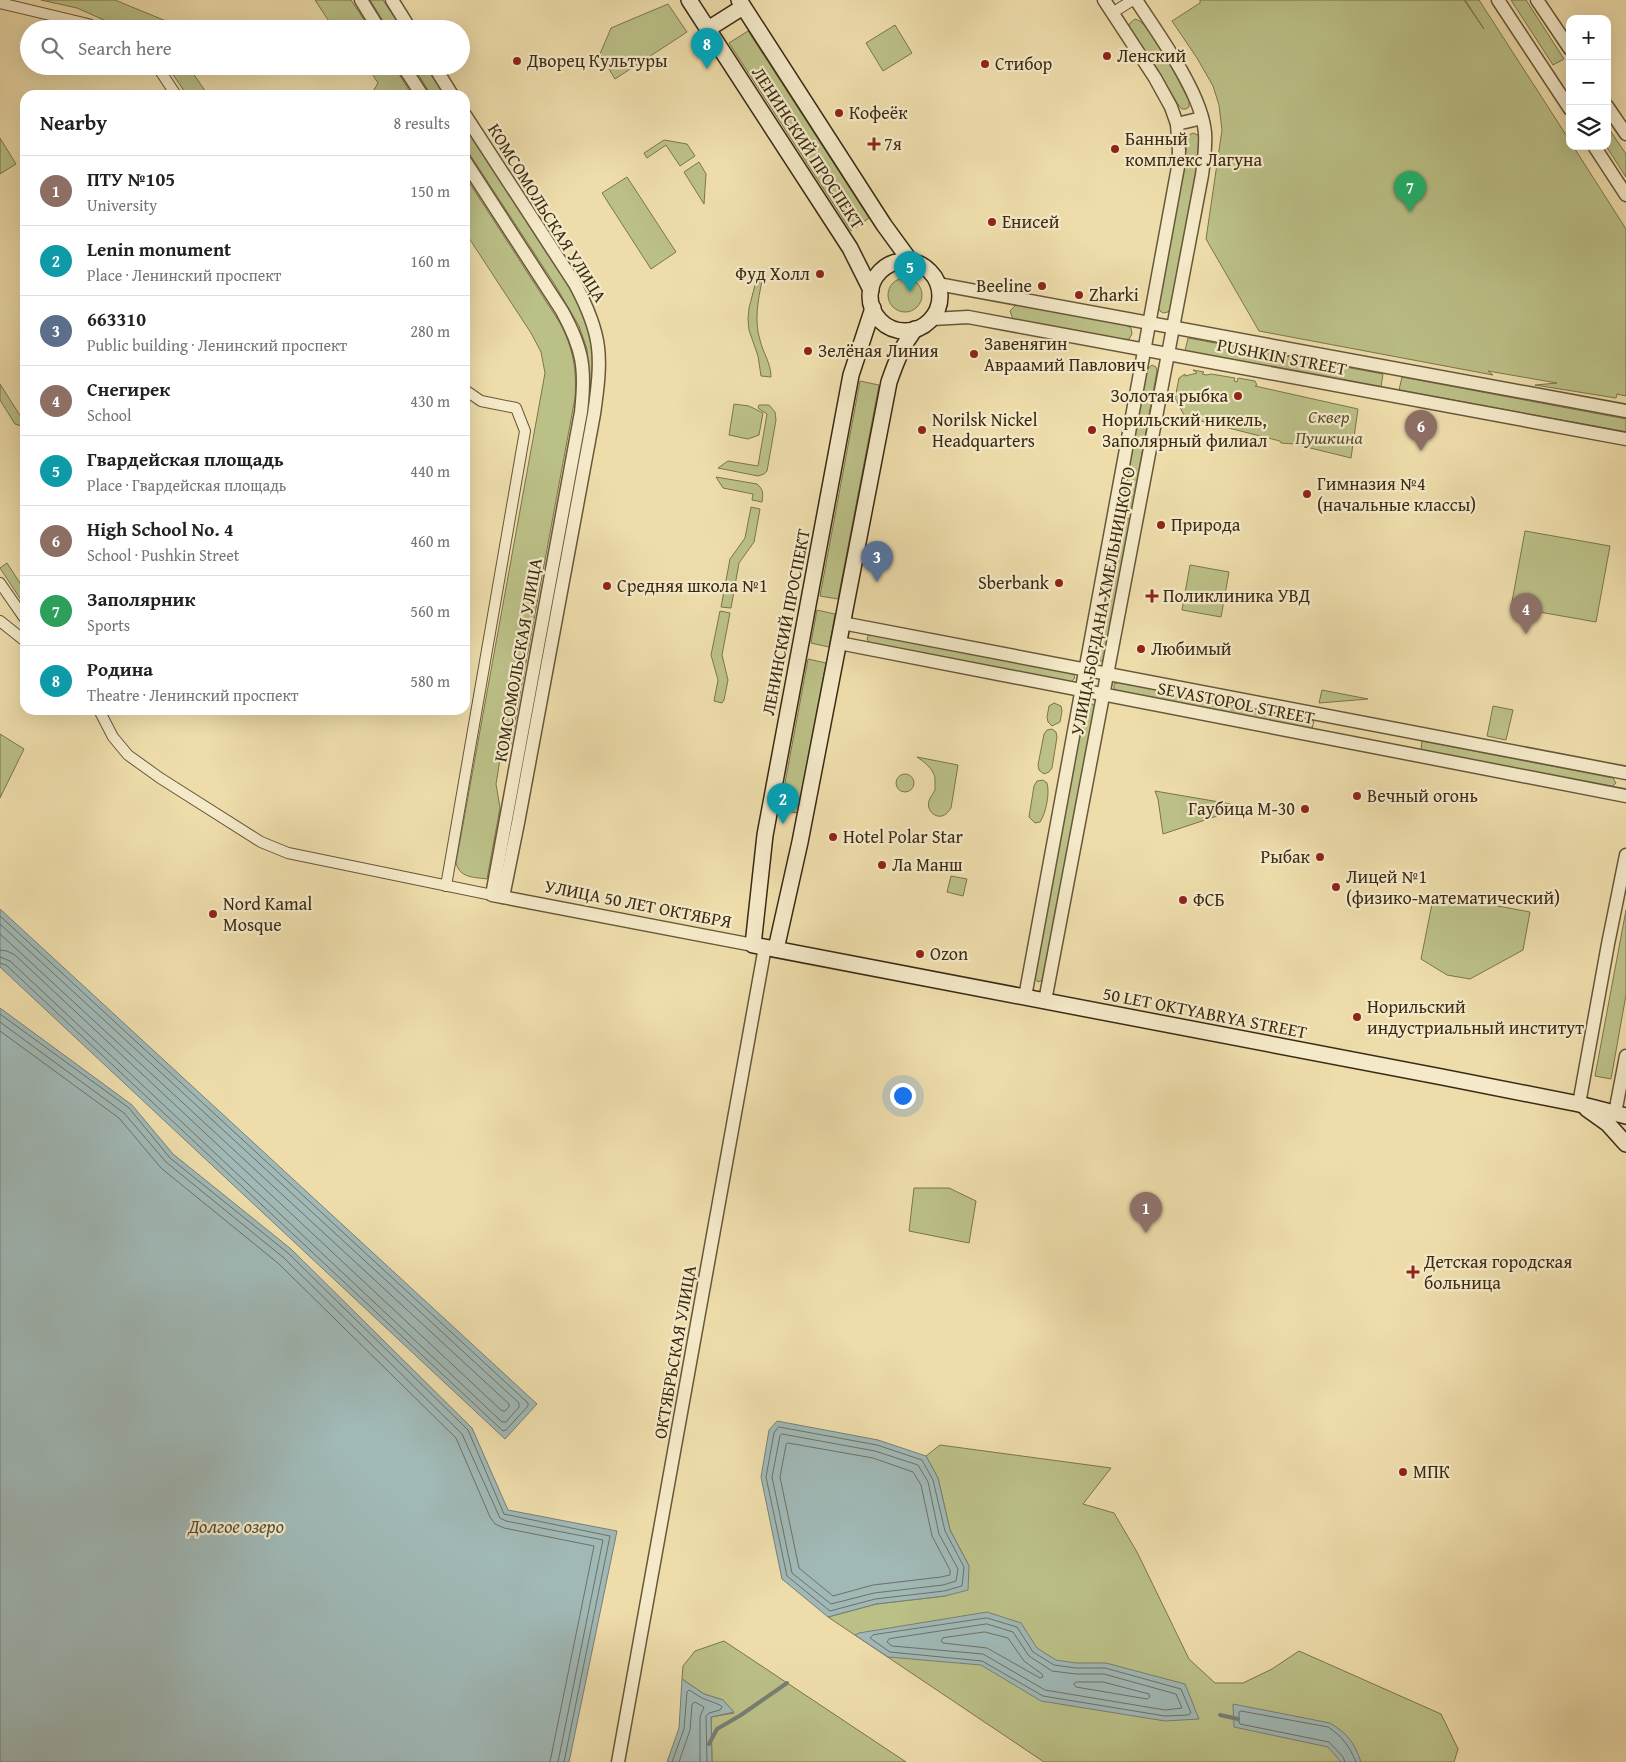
<!DOCTYPE html>
<html lang="en">
<head>
<meta charset="utf-8">
<style>
	:root { --surface:#fff; --page:#f2f2f2; --text:#202124; --muted:#757577; --line:#e0e0e0; --accent:#2563eb }
	body { margin:0; font-family:"Gentium Book Plus",serif; background:var(--page); color:var(--text) }
	.controls { position:absolute; right:15px; top:15px; display:grid; overflow:hidden; border-radius:10px; box-shadow:0 5px 20px #0002 }
	.controls button { width:45px; height:45px; display:grid; place-items:center; padding:0; border:0; border-bottom:1px solid var(--line); background:var(--surface); color:var(--text); font:25px sans-serif }
	.you { position:absolute; left:902px; top:1095px; width:18px; height:18px; margin:-12px; border:4px solid #fff; border-radius:50%; background:#1a73e8; box-shadow:0 0 0 8px #1a73e833 }
	.badge { display:grid; place-items:center; width:32px; height:32px; border-radius:50%; background:var(--accent); color:#fff; font-size:16px; font-weight:700 }
	.pin { position:absolute; translate:-50% -41px; filter:drop-shadow(0 1px 2px #0008) }
	.pin::after { content:''; position:absolute; top:26px; width:18px; height:15px; background:inherit; clip-path:polygon(0 0,100% 0,50% 100%) }
	.list { margin:0; padding:0; list-style:none }
	h2 { display:flex; justify-content:space-between; align-items:center; height:65px; margin:0; padding:0 20px; font-size:21px }
	h2 small { font-size:16px; font-weight:400; color:var(--muted) }
	.list li { display:grid; grid-template-columns:32px 1fr auto; gap:15px; align-items:center; box-sizing:border-box; height:70px; padding:0 20px; border-top:1px solid var(--line) }
	.list b { display:block; font-size:19px; white-space:nowrap }
	.list p { margin:0; font-size:16px; white-space:nowrap; color:var(--muted) }
	.list em { font-size:16px; font-style:normal; color:var(--muted) }
	.icon { flex:none; width:28px; height:28px; fill:none; stroke:currentColor; stroke-width:2; stroke-linecap:round; stroke-linejoin:round }
	.map { position:relative; flex:none; width:1626px; height:1762px; overflow:hidden }
	.search { position:absolute; background:var(--surface); box-shadow:0 5px 20px #0002; left:20px; top:20px; width:450px; height:55px; display:flex; align-items:center; gap:12px; box-sizing:border-box; padding:0 18px; border-radius:28px; color:var(--muted); font-size:19px }
	.panel { position:absolute; background:var(--surface); box-shadow:0 5px 20px #0002; left:20px; top:90px; width:450px; height:625px; border-radius:15px }
	.map>svg:first-child { display:block }
	.green { fill:#bbc087; stroke:#7b754d }
	.water { fill:#a0b8b6; stroke:#787f75 }
	.lines { fill:none; stroke-linecap:round; stroke-linejoin:round }
	.shore { stroke:#6e7164; stroke-width:1 }
	.stream { stroke:#787f75; stroke-width:4 }
	.minor-casing { stroke:#685739; stroke-width:12 }
	.tertiary-casing { stroke:#685739; stroke-width:15 }
	.secondary-casing { stroke:#3b2a13; stroke-width:18 }
	.minor { stroke:#f4e9c8; stroke-width:10 }
	.tertiary { stroke:#f4e9c8; stroke-width:12 }
	.secondary { stroke:#f4e9c8; stroke-width:15 }
	.poi-dot { fill:#8f2418; stroke:#f4e9c8; stroke-width:2 }
	.labels { text-anchor:middle; stroke-width:4.5; stroke-linejoin:round; paint-order:stroke }
	.poi-label { font-size:18px; fill:#3b2a13; stroke:#f4e9c8; text-anchor:start }
	.street-label { font-size:18px; fill:#3b2a13; stroke:#f4e9c8 }
	.park-label { font-size:18px; font-style:italic; fill:#5b5030; stroke:#f4e9c8 }
	.water-label { font-size:19px; font-style:italic; fill:#544e3c; stroke:#f4e9c8 }
</style>
</head>
<body>
<div class="map">
<svg width="1626" height="1762" viewBox="0 0 1626 1762">
	<rect width="100%" height="100%" fill="#eeddab"/>
	<filter id="stains"><feTurbulence type="fractalNoise" baseFrequency=".004" numOctaves="4"/><feColorMatrix values="0 0 0 0 .2 0 0 0 0 .09 0 0 0 0 .02 0 0 0 .5 -.17"/></filter>
	<radialGradient id="worn" r=".72"><stop offset=".6" stop-color="#630" stop-opacity="0"/><stop offset="1" stop-color="#630" stop-opacity=".3"/></radialGradient>
	<g class="green">
		<polygon points="41,0 115,0 166,21 166,29 124,29 77,8"/>
		<polygon points="315,0 351,0 370,29 334,29"/>
		<polygon points="370,0 383,0 402,29 388,29"/>
		<polygon points="1200,0 1464,0 1484,29 1465,0 1479,0 1570,141 1570,146 1573,146 1626,229 1626,396 1617,394 1616,398 1535,385 1557,383 1488,371 1493,375 1259,331 1206,239 1222,130 1219,105 1213,86 1197,58 1172,21 1200,3"/>
		<polygon points="1511,0 1526,0 1564,59 1553,65"/>
		<polygon points="668,4 687,32 615,79 600,54 611,28"/>
		<path d="M1135 19C1150 21 1181 86 1189 101V107L1186 109H1182L1179 106 1156 67 1130 29 1129 24Z"/>
		<polygon points="895,25 912,53 883,71 866,43"/>
		<polygon points="748,31 869,218 851,231 729,43"/>
		<polygon points="167,66 188,66 208,95 187,95"/>
		<polygon points="367,66 394,66 412,95 377,95 374,90 378,83"/>
		<polygon points="413,66 426,66 445,95 431,95"/>
		<polygon points="1607,126 1626,154 1626,177 1606,146 1607,146"/>
		<path d="M465 127C488 162 511 197 534 233 556 268 588 306 592 348 594 365 591 382 589 398L587 349 579 326 555 285 465 147Z"/>
		<polygon points="1193,133 1198,135 1199,139 1196,174 1171,308 1168,312 1163,313 1160,311 1158,307 1184,167 1187,139 1189,135"/>
		<polygon points="0,138 16,164 0,174"/>
		<polygon points="664,140 687,144 695,156 680,166 666,145 647,158 644,153"/>
		<polygon points="699,162 706,174 704,204 684,172"/>
		<path d="M465 176 560 323C573 348 577 370 575 398L510 749 501 753 496 784 500 808 487 879C473 877 460 878 456 863L545 373 541 352 531 333 465 232Z"/>
		<polygon points="627,177 676,252 651,269 602,193"/>
		<circle cx="905" cy="295" r="17"/>
		<path d="M762 281C758 300 754 321 760 340 763 353 771 363 771 377L761 376 758 356 749 330 748 319 749 308 755 285Z"/>
		<polygon points="1016,305 1126,325 1131,328 1132,334 1129,339 1123,340 1013,319 1010,311"/>
		<polygon points="1188,338 1383,374 1381,387 1185,351"/>
		<polygon points="1152,365 1156,367 1157,371 1131,513 1121,511 1147,369"/>
		<polygon points="1193,370 1204,372 1202,374 1207,375 1211,374 1235,378 1234,381 1237,382 1238,378 1255,381 1257,385 1255,386 1358,409 1351,458 1294,444 1281,443 1280,441 1185,417 1175,398 1179,378 1185,374 1185,376 1197,373"/>
		<polygon points="1402,377 1626,419 1626,432 1399,390"/>
		<polygon points="860,381 879,385 838,599 820,596"/>
		<polygon points="0,384 21,417 21,426 15,424 0,400"/>
		<polygon points="734,404 749,406 763,413 759,435 748,439 729,435"/>
		<polygon points="759,405 769,405 775,412 776,420 767,471 764,474 758,476 718,468 728,461 758,466 767,414 758,408"/>
		<path d="M716 477 757 484C764 490 763 494 762 502L752 500 753 494 723 488Z"/>
		<polygon points="751,507 760,509 754,542 739,563 731,608 721,607 730,559 745,538"/>
		<polygon points="1120,517 1130,519 1104,658 1102,661 1098,661 1095,657"/>
		<polygon points="1525,531 1610,546 1596,622 1511,607"/>
		<polygon points="7,563 25,591 25,606 0,568"/>
		<polygon points="1190,565 1229,572 1221,617 1182,610"/>
		<polygon points="817,610 835,614 829,647 811,643"/>
		<polygon points="720,611 730,613 722,655 728,680 724,700 722,703 714,701 718,680 711,655"/>
		<polygon points="869,634 1073,673 1075,678 1071,682 870,643 867,639"/>
		<polygon points="808,659 826,663 798,813 780,810"/>
		<polygon points="1119,682 1314,720 1312,729 1116,691 1114,688 1114,684"/>
		<polygon points="1322,690 1368,699 1319,703"/>
		<polygon points="1054,703 1061,706 1062,711 1060,722 1052,726 1048,722 1047,717 1049,706"/>
		<polygon points="1090,703 1094,705 1095,709 1043,980 1038,982 1034,977 1085,707 1087,704"/>
		<polygon points="1493,706 1513,710 1506,740 1487,736"/>
		<polygon points="1052,729 1056,732 1057,737 1052,768 1049,772 1044,774 1039,770 1038,765 1044,734 1047,730"/>
		<polygon points="0,734 24,749 0,798"/>
		<polygon points="1422,741 1613,778 1616,783 1612,787 1421,750"/>
		<path d="M917 757 958 765 951 808C949 811 946 815 942 816 934 818 926 809 929 801 930 797 933 794 935 790 935 788 935 781 935 778 933 768 924 762 917 757Z"/>
		<circle cx="905" cy="783" r="9"/>
		<path d="M1043 780 1047 783C1050 793 1046 813 1040 822L1035 823 1029 817 1034 786 1037 781Z"/>
		<polygon points="1155,791 1231,804 1229,812 1163,834 1158,799"/>
		<polygon points="951,876 967,879 963,896 947,892"/>
		<polygon points="1434,894 1530,912 1523,950 1470,979 1447,975 1421,959"/>
		<polygon points="1626,910 1626,995 1611,1079 1595,1076"/>
		<polygon points="914,1188 949,1188 976,1201 969,1243 909,1231"/>
		<polygon points="940,1445 1111,1468 1083,1504 1114,1513 1137,1552 1189,1659 1215,1683 1243,1683 1272,1669 1299,1651 1441,1714 1458,1749 1454,1762 1044,1762 828,1617 876,1604 945,1596 969,1566 950,1530 938,1478 926,1456"/>
		<polygon points="724,1641 906,1762 712,1762 711,1717 734,1713 723,1700 704,1694 682,1679 683,1666 695,1651"/>
	</g>
	<g class="water">
		<polygon points="0,909 537,1404 505,1439 0,967"/>
		<polygon points="0,1008 132,1105 173,1154 291,1249 472,1428 508,1510 617,1531 569,1762 0,1762"/>
		<polygon points="777,1421 878,1440 926,1456 938,1478 950,1530 969,1566 968,1590 945,1596 876,1604 828,1617 782,1579 761,1477 769,1430"/>
		<polygon points="987,1612 1021,1623 1037,1648 1056,1660 1076,1663 1106,1663 1185,1684 1199,1719 1165,1721 1041,1701 981,1665 888,1657 855,1635 859,1633"/>
		<polygon points="682,1679 704,1694 723,1700 734,1712 711,1717 712,1762 667,1762 679,1728"/>
		<path d="M1233 1704 1330 1723C1348 1734 1354 1742 1361 1762H1341L1328 1747 1234 1727Z"/>
	</g>
	<g class="lines">
		<g class="shore">
			<polyline points="0,916 528,1403 528,1406 506,1430 503,1431 6,965 0,963"/>
			<polyline points="0,924 519,1403 519,1407 506,1422 502,1422 10,961 0,957"/>
			<polyline points="0,934 509,1404 509,1407 505,1411 502,1411 15,955 7,951 0,950"/>
			<polyline points="0,1014 129,1108 170,1158 288,1253 468,1430 504,1514 610,1536 564,1762"/>
			<polyline points="0,1022 124,1113 166,1162 284,1258 462,1434 500,1518 506,1521 603,1540 558,1762"/>
			<polyline points="0,1031 119,1118 161,1168 279,1264 456,1438 490,1517 495,1524 504,1528 594,1546 550,1762"/>
			<polygon points="779,1427 877,1445 922,1460 933,1480 945,1531 964,1567 962,1586 944,1591 875,1599 830,1611 787,1576 766,1477 774,1433"/>
			<polygon points="782,1434 875,1451 918,1465 928,1482 939,1534 958,1569 956,1581 943,1585 874,1593 831,1604 792,1573 772,1477 780,1436"/>
			<polygon points="788,1443 873,1458 913,1472 921,1485 932,1536 950,1570 950,1575 941,1577 873,1585 833,1596 799,1568 780,1477 786,1445"/>
			<polygon points="987,1618 1017,1627 1033,1652 1054,1665 1076,1668 1105,1668 1181,1689 1191,1713 1188,1715 1165,1716 1043,1696 982,1661 890,1652 870,1638 873,1635"/>
			<polygon points="987,1624 1013,1632 1029,1656 1052,1671 1076,1674 1104,1674 1176,1694 1182,1708 1165,1710 1045,1690 983,1654 892,1646 887,1642 889,1639"/>
			<polygon points="985,1632 1008,1638 1024,1661 1042,1674 1043,1677 1040,1678 987,1648 943,1643 941,1641 943,1638"/>
			<polygon points="1077,1682 1103,1682 1149,1694 1150,1697 1147,1699 1076,1687 1074,1684"/>
			<polyline points="672,1762 684,1729 687,1692 689,1690 702,1698 720,1705 722,1707 720,1710 709,1713 706,1716 707,1762"/>
			<polyline points="679,1762 690,1730 692,1704 695,1702 704,1707 700,1717 700,1762"/>
			<path d="M1345 1762 1343 1757 1329 1742 1240 1724 1239 1722V1712L1241 1711 1328 1727C1342 1736 1350 1747 1356 1762"/>
		</g>
		<g class="stream">
			<polyline points="1220,1715 1238,1719"/>
			<polyline points="709,1744 717,1729 741,1715 787,1683"/>
		</g>
		<g class="minor-casing">
			<g id="minor">
				<polyline points="0,3 88,24 99,29"/>
				<polyline points="1112,13 1133,0"/>
				<polyline points="157,66 176,95"/>
				<polyline points="0,583 25,619"/>
				<polyline points="0,621 25,641"/>
				<polyline points="99,710 113,737 128,755 160,778 261,842 288,853 492,895"/>
				<polyline points="446,886 525,431 516,408 481,401 465,390"/>
			</g>
		</g>
		<g class="tertiary-casing">
			<g id="tertiary">
				<polyline points="361,0 379,29"/>
				<polyline points="392,0 410,29"/>
				<polyline points="1498,0 1570,109"/>
				<polyline points="1537,0 1570,49"/>
				<polyline points="403,66 422,95"/>
				<polyline points="434,66 452,95"/>
				<polyline points="1607,106 1626,134"/>
				<path d="M465 115 575 284C603 336 602 357 594 414L518 823 503 897"/>
				<polyline points="1177,124 1202,118"/>
				<polyline points="1594,146 1626,195"/>
				<path d="M465 161 562 311C583 349 586 369 581 412L492 895 753 945"/>
				<polyline points="938,284 1626,411"/>
				<polyline points="932,319 968,317 1626,439"/>
				<polyline points="842,623 1626,773"/>
				<polyline points="839,643 1626,796"/>
				<polyline points="1025,997 1178,167 1179,151 1177,124 1171,107 1155,78 1104,0"/>
				<path d="M1045 1001 1202 175C1204 161 1206 147 1205 133 1202 93 1158 34 1136 0"/>
				<polyline points="1579,1104 1608,944 1626,855"/>
				<polyline points="1615,1113 1626,1056"/>
				<polyline points="618,1762 765,947"/>
			</g>
		</g>
		<g class="secondary-casing">
			<g id="secondary">
				<polyline points="689,0 850,248 871,290"/>
				<polyline points="739,0 884,225 911,262"/>
				<polyline points="708,29 743,7"/>
				<circle cx="905" cy="296" r="35"/>
				<polyline points="873,308 851,375 765,835 753,945 1442,1077 1579,1104 1626,1116"/>
				<path d="M776 949 800 842 889 382C896 362 902 346 915 329"/>
				<polyline points="1587,1109 1608,1124 1626,1144"/>
			</g>
		</g>
		<use href="#minor" class="minor"/>
		<use href="#tertiary" class="tertiary"/>
		<use href="#secondary" class="secondary"/>
	</g>
	<g class="poi-dot">
		<circle cx="1107" cy="56" r="5"/>
		<circle cx="517" cy="61" r="5"/>
		<circle cx="985" cy="64" r="5"/>
		<circle cx="839" cy="113" r="5"/>
		<path d="M871.5 136.5h5v5h5v5h-5v5h-5v-5h-5v-5h5z"/>
		<circle cx="1115" cy="149" r="5"/>
		<circle cx="992" cy="222" r="5"/>
		<circle cx="820" cy="274" r="5"/>
		<circle cx="1042" cy="286" r="5"/>
		<circle cx="1079" cy="295" r="5"/>
		<circle cx="808" cy="351" r="5"/>
		<circle cx="974" cy="354" r="5"/>
		<circle cx="1238" cy="396" r="5"/>
		<circle cx="922" cy="430" r="5"/>
		<circle cx="1092" cy="430" r="5"/>
		<circle cx="1307" cy="494" r="5"/>
		<circle cx="1161" cy="525" r="5"/>
		<circle cx="1059" cy="583" r="5"/>
		<circle cx="607" cy="586" r="5"/>
		<path d="M1149.5 588.5h5v5h5v5h-5v5h-5v-5h-5v-5h5z"/>
		<circle cx="1141" cy="649" r="5"/>
		<circle cx="1357" cy="796" r="5"/>
		<circle cx="1305" cy="809" r="5"/>
		<circle cx="833" cy="837" r="5"/>
		<circle cx="1320" cy="857" r="5"/>
		<circle cx="882" cy="865" r="5"/>
		<circle cx="1336" cy="887" r="5"/>
		<circle cx="1183" cy="900" r="5"/>
		<circle cx="213" cy="914" r="5"/>
		<circle cx="920" cy="954" r="5"/>
		<circle cx="1357" cy="1017" r="5"/>
		<path d="M1410.5 1264.5h5v5h5v5h-5v5h-5v-5h-5v-5h5z"/>
		<circle cx="1403" cy="1472" r="5"/>
	</g>
	<g class="labels">
		<g class="poi-label">
			<text x="1117" y="62">Ленский</text>
			<text x="527" y="67">Дворец Культуры</text>
			<text x="995" y="70">Стибор</text>
			<text x="849" y="119">Кофеёк</text>
			<text x="1125" y="145">Банный<tspan x="1125" dy="21">комплекс Лагуна</tspan></text>
			<text x="884" y="150">7я</text>
			<text x="1002" y="228">Енисей</text>
			<text x="810" y="280" text-anchor="end">Фуд Холл</text>
			<text x="1032" y="292" text-anchor="end">Beeline</text>
			<text x="1089" y="301">Zharki</text>
			<text x="984" y="350">Завенягин<tspan x="984" dy="21">Авраамий Павлович</tspan></text>
			<text x="818" y="357">Зелёная Линия</text>
			<text x="1228" y="402" text-anchor="end">Золотая рыбка</text>
			<text x="932" y="426">Norilsk Nickel<tspan x="932" dy="21">Headquarters</tspan></text>
			<text x="1102" y="426">Норильский никель,<tspan x="1102" dy="21">Заполярный филиал</tspan></text>
			<text x="1317" y="490">Гимназия №4<tspan x="1317" dy="21">(начальные классы)</tspan></text>
			<text x="1171" y="531">Природа</text>
			<text x="1049" y="589" text-anchor="end">Sberbank</text>
			<text x="617" y="592">Средняя школа №1</text>
			<text x="1163" y="602">Поликлиника УВД</text>
			<text x="1151" y="655">Любимый</text>
			<text x="1367" y="802">Вечный огонь</text>
			<text x="1295" y="815" text-anchor="end">Гаубица М-30</text>
			<text x="843" y="843">Hotel Polar Star</text>
			<text x="1310" y="863" text-anchor="end">Рыбак</text>
			<text x="892" y="871">Ла Манш</text>
			<text x="1346" y="883">Лицей №1<tspan x="1346" dy="21">(физико-математический)</tspan></text>
			<text x="1193" y="906">ФСБ</text>
			<text x="223" y="910">Nord Kamal<tspan x="223" dy="21">Mosque</tspan></text>
			<text x="930" y="960">Ozon</text>
			<text x="1367" y="1013">Норильский<tspan x="1367" dy="21">индустриальный институт</tspan></text>
			<text x="1424" y="1268">Детская городская<tspan x="1424" dy="21">больница</tspan></text>
			<text x="1413" y="1478">МПК</text>
		</g>
		<g class="street-label">
			<text transform="translate(808 148) rotate(57)" y="6">ЛЕНИНСКИЙ ПРОСПЕКТ</text>
			<text transform="translate(547 213) rotate(58)" y="6">КОМСОМОЛЬСКАЯ УЛИЦА</text>
			<text transform="translate(1282 357) rotate(11)" y="6">PUSHKIN STREET</text>
			<text transform="translate(1103 601) rotate(-79)" y="6">УЛИЦА БОГДАНА ХМЕЛЬНИЦКОГО</text>
			<text transform="translate(786 622) rotate(-79)" y="6">ЛЕНИНСКИЙ ПРОСПЕКТ</text>
			<text transform="translate(518 660) rotate(-80)" y="6">КОМСОМОЛЬСКАЯ УЛИЦА</text>
			<text transform="translate(1236 703) rotate(11)" y="6">SEVASTOPOL STREET</text>
			<text transform="translate(638 904) rotate(11)" y="6">УЛИЦА 50 ЛЕТ ОКТЯБРЯ</text>
			<text transform="translate(1205 1013) rotate(11)" y="6">50 LET OKTYABRYA STREET</text>
			<text transform="translate(675 1352) rotate(-80)" y="6">ОКТЯБРЬСКАЯ УЛИЦА</text>
		</g>
		<g class="park-label">
			<text x="1329" y="423">Сквер<tspan x="1329" dy="21">Пушкина</tspan></text>
		</g>
		<g class="water-label">
			<text x="236" y="1533">Долгое озеро</text>
		</g>
	</g>
	<rect width="100%" height="100%" filter="url(#stains)"/>
	<rect width="100%" height="100%" fill="url(#worn)"/>
</svg>
<div class="controls">
<button>+</button>
<button>−</button>
<button><svg class="icon" aria-label="layers" viewBox="0 0 24 24"><path d="M12 4l9 5-9 5-9-5zM3 14l9 5 9-5"/></svg></button>
</div>
<div class="you"></div>
<div class="pin badge" style="left:1146px;top:1233px;background:#8d6e63">1</div>
<div class="pin badge" style="left:783px;top:824px;background:#0f9aa8">2</div>
<div class="pin badge" style="left:877px;top:582px;background:#5c6f8a">3</div>
<div class="pin badge" style="left:1526px;top:634px;background:#8d6e63">4</div>
<div class="pin badge" style="left:910px;top:292px;background:#0f9aa8">5</div>
<div class="pin badge" style="left:1421px;top:451px;background:#8d6e63">6</div>
<div class="pin badge" style="left:1410px;top:212px;background:#2e9e5b">7</div>
<div class="pin badge" style="left:707px;top:69px;background:#0f9aa8">8</div>
<div class="search"><svg class="icon" aria-label="search" viewBox="0 0 24 24"><circle cx="10" cy="10" r="6"/><path d="M15 15l6 6"/></svg>Search here</div>
<section class="panel">
<h2>Nearby<small>8 results</small></h2>
<ul class="list">
<li><span class="badge" style="background:#8d6e63">1</span><div><b>ПТУ №105</b><p>University</p></div><em>150 m</em></li>
<li><span class="badge" style="background:#0f9aa8">2</span><div><b>Lenin monument</b><p>Place · Ленинский проспект</p></div><em>160 m</em></li>
<li><span class="badge" style="background:#5c6f8a">3</span><div><b>663310</b><p>Public building · Ленинский проспект</p></div><em>280 m</em></li>
<li><span class="badge" style="background:#8d6e63">4</span><div><b>Снегирек</b><p>School</p></div><em>430 m</em></li>
<li><span class="badge" style="background:#0f9aa8">5</span><div><b>Гвардейская площадь</b><p>Place · Гвардейская площадь</p></div><em>440 m</em></li>
<li><span class="badge" style="background:#8d6e63">6</span><div><b>High School No. 4</b><p>School · Pushkin Street</p></div><em>460 m</em></li>
<li><span class="badge" style="background:#2e9e5b">7</span><div><b>Заполярник</b><p>Sports</p></div><em>560 m</em></li>
<li><span class="badge" style="background:#0f9aa8">8</span><div><b>Родина</b><p>Theatre · Ленинский проспект</p></div><em>580 m</em></li>
</ul>
</section>
</div>
</body>
</html>
